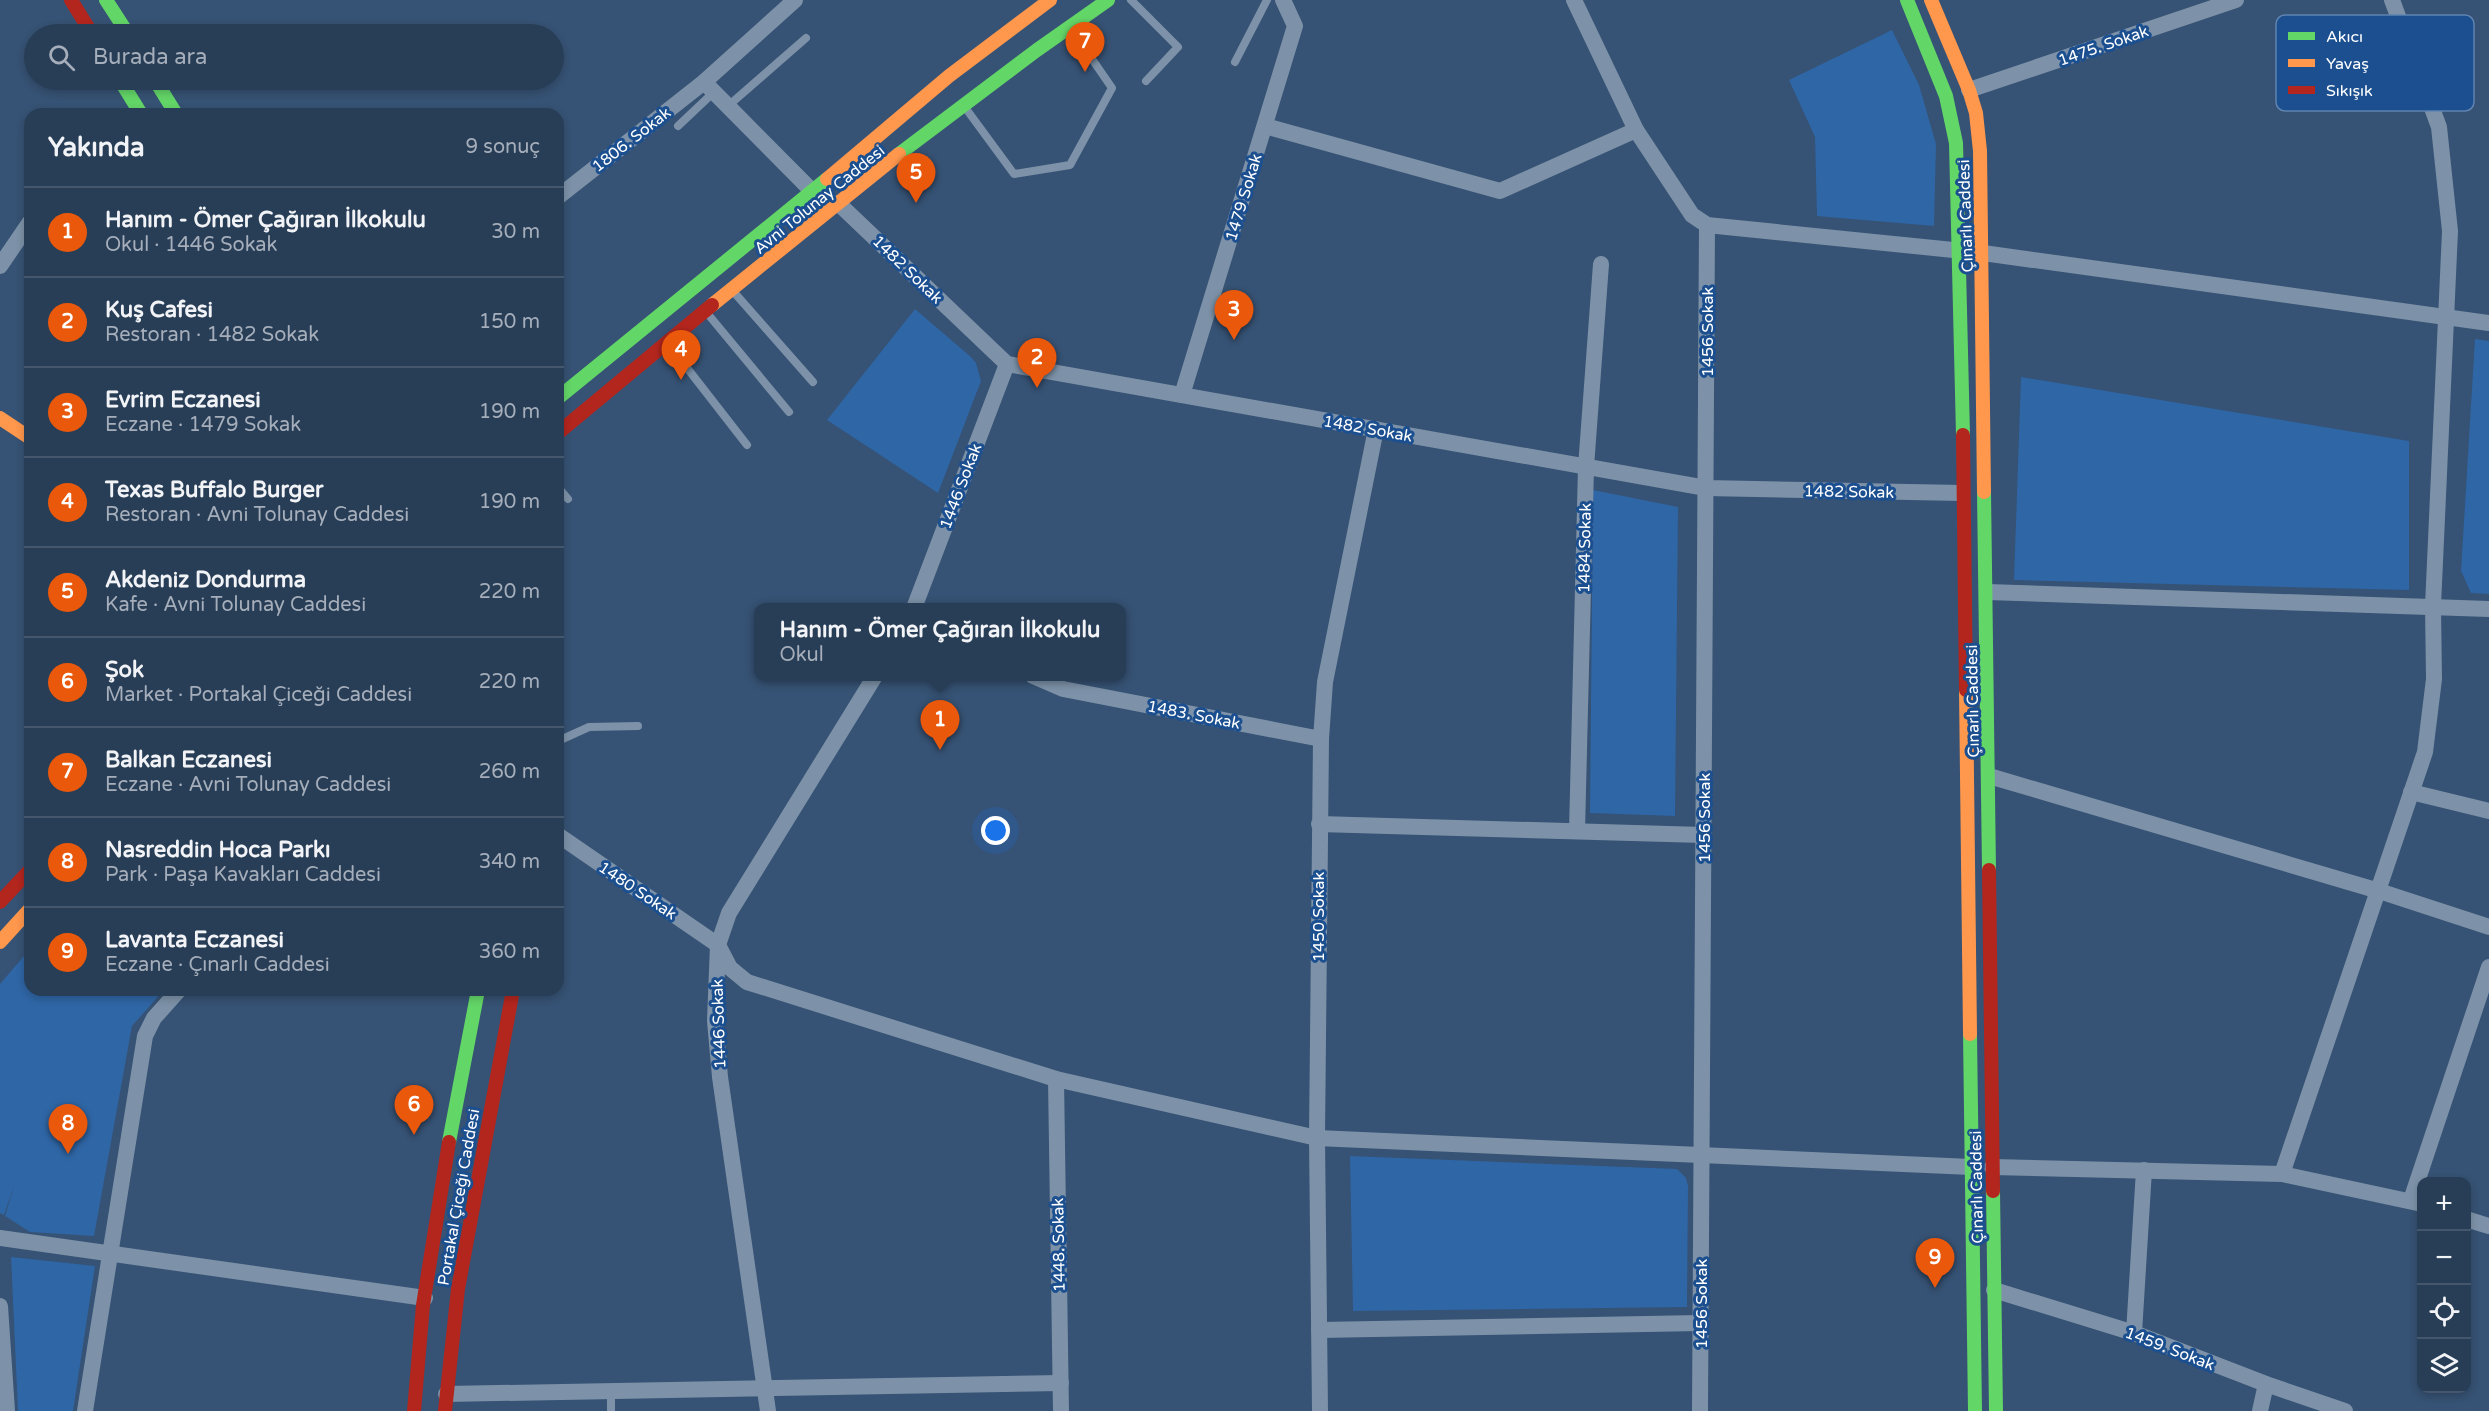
<!DOCTYPE html>
<html lang="tr">
<head>
<meta charset="utf-8">
<style>
	:root { --surface:#283e57; --page:#30455d; --text:#f1f3f6; --muted:#a5aeba; --line:#44576d; --accent:#ea580c }
	body { margin:0; font-family:"Varela Round",sans-serif; background:var(--page); color:var(--text) }
	.controls { position:absolute; right:18px; bottom:18px; display:grid; overflow:hidden; border-radius:12px; box-shadow:0 3px 9px #0003 }
	.controls button { width:54px; height:54px; display:grid; place-items:center; padding:0; border:0; border-bottom:2px solid var(--line); background:var(--surface); color:var(--text); font:30px sans-serif }
	.you { position:absolute; left:996px; top:831px; width:21px; height:21px; margin:-15px; border:4px solid #fff; border-radius:50%; background:#1a73e8; box-shadow:0 0 0 9px #1a73e833 }
	.badge { display:grid; place-items:center; width:39px; height:39px; border-radius:50%; background:var(--accent); color:#fff; font-size:20px; font-weight:700 }
	.pin { position:absolute; translate:-50% -50px; filter:drop-shadow(0 2px 3px #0008) }
	.pin::after { content:''; position:absolute; top:32px; width:21px; height:18px; background:inherit; clip-path:polygon(0 0,100% 0,50% 100%) }
	.popup { position:absolute; left:754px; top:603px; width:372px; height:78px; box-sizing:border-box; display:grid; place-content:center; border-radius:12px; background:var(--surface); filter:drop-shadow(0 2px 4px #0005); font-size:20px; white-space:nowrap; color:var(--muted) }
	.popup b { font-size:22px; color:var(--text) }
	.popup::after { content:''; position:absolute; left:50%; top:100%; margin-left:-12px; border:12px solid transparent; border-top-color:var(--surface) }
	.list { margin:0; padding:0; list-style:none }
	h2 { display:flex; justify-content:space-between; align-items:center; height:78px; margin:0; padding:0 24px; font-size:26px }
	h2 small { font-size:20px; font-weight:400; color:var(--muted) }
	.list li { display:grid; grid-template-columns:39px 1fr auto; gap:18px; align-items:center; box-sizing:border-box; height:90px; padding:0 24px; border-top:2px solid var(--line) }
	.list b { display:block; font-size:22px; white-space:nowrap }
	.list p { margin:0; font-size:20px; white-space:nowrap; color:var(--muted) }
	.list em { font-size:20px; font-style:normal; color:var(--muted) }
	.icon { flex:none; width:33px; height:33px; fill:none; stroke:currentColor; stroke-width:2; stroke-linecap:round; stroke-linejoin:round }
	.map { position:relative; flex:none; width:2489px; height:1411px; overflow:hidden }
	.search { position:absolute; background:var(--surface); box-shadow:0 3px 9px #0003; left:24px; top:24px; width:540px; height:66px; display:flex; align-items:center; gap:15px; box-sizing:border-box; padding:0 21px; border-radius:33px; color:var(--muted); font-size:22px }
	.panel { position:absolute; background:var(--surface); box-shadow:0 3px 9px #0003; left:24px; top:108px; width:540px; height:888px; border-radius:18px }
	.map>svg:first-child { display:block }
	.green { fill:#2f66a5 }
	.lines { fill:none; stroke-linecap:round; stroke-linejoin:round }
	.lane { stroke:#7d92a8; stroke-width:8 }
	.street { stroke:#7d92a8; stroke-width:16 }
	.fast { stroke:#63d668; stroke-width:14 }
	.slow { stroke:#ff974d; stroke-width:14 }
	.jam { stroke:#b3261e; stroke-width:14 }
	.labels { text-anchor:middle; stroke-width:6; stroke-linejoin:round; paint-order:stroke }
	.street-label { font-size:16px; fill:#fff; stroke:#1b4f8f }
	.key { fill:#1b4f8f; stroke:#5f84b1; stroke-width:1.5 }
	.key-label { font-size:16px; fill:#fff }
</style>
</head>
<body>
<div class="map">
<svg width="2489" height="1411" viewBox="0 0 2489 1411">
	<rect width="100%" height="100%" fill="#365274"/>
	<g class="green">
		<polygon points="1892,30 1919,85 1936,144 1934,226 1817,216 1815,137 1789,80"/>
		<polygon points="915,309 971,357 976,363 981,381 938,493 827,420"/>
		<polygon points="2475,339 2489,341 2489,594 2471,593 2461,571"/>
		<polygon points="2021,377 2409,441 2409,590 2014,580"/>
		<polygon points="1593,490 1678,507 1675,816 1590,813"/>
		<polygon points="30,949 30,990 164,990 132,1026 94,1236 30,1232 5,1216 14,1186 4,1215 0,1213 0,984"/>
		<polygon points="1350,1156 1677,1169 1686,1178 1688,1186 1687,1307 1353,1311"/>
		<polygon points="11,1257 95,1266 73,1411 18,1411"/>
	</g>
	<g class="lines">
		<g class="lane">
			<polyline points="1131,0 1178,47 1146,81"/>
			<polyline points="1235,62 1267,0"/>
			<polyline points="728,106 806,38"/>
			<polyline points="964,106 1014,174 1070,165 1112,88 1072,30"/>
			<polyline points="678,126 714,92"/>
			<polyline points="732,290 813,382"/>
			<polyline points="707,313 789,412"/>
			<polyline points="670,346 747,445"/>
			<polyline points="558,487 568,499"/>
			<polyline points="558,741 589,727 638,726"/>
			<polyline points="611,1391 611,1411"/>
		</g>
		<g class="street">
			<polyline points="1574,0 1636,130 1692,215 1707,225 1983,253 2489,323"/>
			<polyline points="704,82 811,190"/>
			<polyline points="1969,90 2236,0"/>
			<polyline points="1265,126 1500,191 1636,130"/>
			<polyline points="558,197 704,82 795,0"/>
			<polyline points="838,203 1007,364 1706,488 1962,493"/>
			<polyline points="0,266 30,222"/>
			<polyline points="1182,395 1295,26 1283,0"/>
			<polyline points="1987,592 2489,609"/>
			<polyline points="914,608 1007,364"/>
			<polyline points="1033,676 1063,689 1321,739"/>
			<polyline points="1989,776 2379,891 2489,927"/>
			<polyline points="2411,792 2489,811"/>
			<polyline points="1319,824 1703,835"/>
			<polyline points="1577,831 1586,467 1601,264"/>
			<polyline points="558,835 718,945 730,968 747,982 1056,1079 1317,1138 1971,1167"/>
			<polyline points="1056,1079 1061,1411"/>
			<polyline points="1992,1167 2282,1174 2422,1204"/>
			<polyline points="2282,1174 2425,752 2434,679 2433,606 2450,231 2439,127 2392,0"/>
			<polyline points="2411,1200 2489,967"/>
			<polyline points="2466,1219 2489,1226"/>
			<polyline points="0,1238 425,1298"/>
			<polyline points="1994,1290 2134,1333 2266,1384 2345,1411"/>
			<polyline points="0,1306 7,1411"/>
			<polyline points="1319,1330 1700,1323"/>
			<polyline points="2134,1333 2144,1170"/>
			<polyline points="446,1394 1061,1383"/>
			<polyline points="85,1411 145,1036 154,1018 179,990"/>
			<polyline points="768,1411 720,1077 715,1021 718,945 729,913 875,676"/>
			<polyline points="1320,1411 1317,1138 1321,739 1325,682 1376,429"/>
			<polyline points="1700,1411 1707,225"/>
			<polyline points="2260,1411 2266,1384"/>
		</g>
		<g class="fast">
			<polyline points="106,0 128,34"/>
			<polyline points="1907,0 1946,96 1956,143 1963,435"/>
			<polyline points="120,80 141,114"/>
			<polyline points="155,80 176,114"/>
			<polyline points="899,154 1037,50 1108,0"/>
			<polyline points="558,398 827,179"/>
			<polyline points="1984,492 1989,870"/>
			<polyline points="1970,1034 1975,1411"/>
			<polyline points="449,1142 478,990"/>
			<polyline points="1993,1191 1996,1411"/>
		</g>
		<g class="slow">
			<polyline points="1931,0 1969,90 1976,113 1980,151 1984,492"/>
			<polyline points="827,179 949,76 1050,0"/>
			<polyline points="712,305 899,154"/>
			<polyline points="0,418 30,438"/>
			<polyline points="1966,690 1970,1034"/>
			<polyline points="0,942 30,909"/>
		</g>
		<g class="jam">
			<polyline points="71,0 92,34"/>
			<polyline points="558,433 712,305"/>
			<polyline points="1963,435 1966,690"/>
			<polyline points="1989,870 1993,1191"/>
			<polyline points="0,902 30,870"/>
			<polyline points="414,1411 423,1305 449,1142"/>
			<polyline points="445,1411 458,1289 513,990"/>
		</g>
	</g>
	<g class="labels">
		<g class="street-label">
			<text transform="translate(2103 45) rotate(-19)" y="6">1475. Sokak</text>
			<text transform="translate(631 139) rotate(-38)" y="6">1806. Sokak</text>
			<text transform="translate(1243 197) rotate(-73)" y="6">1479 Sokak</text>
			<text transform="translate(819 199) rotate(-39)" y="6">Avni Tolunay Caddesi</text>
			<text transform="translate(1965 216) rotate(-92)" y="6">Çınarlı Caddesi</text>
			<text transform="translate(908 269) rotate(44)" y="6">1482 Sokak</text>
			<text transform="translate(1707 332) rotate(-90)" y="6">1456 Sokak</text>
			<text transform="translate(1368 428) rotate(10)" y="6">1482 Sokak</text>
			<text transform="translate(960 486) rotate(-69)" y="6">1446 Sokak</text>
			<text transform="translate(1849 491) rotate(1)" y="6">1482 Sokak</text>
			<text transform="translate(1584 548) rotate(-89)" y="6">1484 Sokak</text>
			<text transform="translate(1972 701) rotate(-91)" y="6">Çınarlı Caddesi</text>
			<text transform="translate(1194 714) rotate(11)" y="6">1483. Sokak</text>
			<text transform="translate(1704 818) rotate(-90)" y="6">1456 Sokak</text>
			<text transform="translate(638 890) rotate(34)" y="6">1480 Sokak</text>
			<text transform="translate(1318 917) rotate(-90)" y="6">1450 Sokak</text>
			<text transform="translate(718 1024) rotate(-92)" y="6">1446 Sokak</text>
			<text transform="translate(1976 1187) rotate(-91)" y="6">Çınarlı Caddesi</text>
			<text transform="translate(458 1197) rotate(-80)" y="6">Portakal Çiceği Caddesi</text>
			<text transform="translate(1058 1245) rotate(-91)" y="6">1448. Sokak</text>
			<text transform="translate(1701 1304) rotate(-90)" y="6">1456 Sokak</text>
			<text transform="translate(2170 1348) rotate(21)" y="6">1459. Sokak</text>
		</g>
	</g>
	<rect x="2276" y="15" width="198" height="96" rx="9" class="key"/>
	<rect x="2288" y="32" width="27" height="8" fill="#63d668"/>
	<rect x="2288" y="59" width="27" height="8" fill="#ff974d"/>
	<rect x="2288" y="86" width="27" height="8" fill="#b3261e"/>
	<g class="key-label">
		<text x="2326" y="42">Akıcı</text>
		<text x="2326" y="69">Yavaş</text>
		<text x="2326" y="96">Sıkışık</text>
	</g>
</svg>
<div class="controls">
<button>+</button>
<button>−</button>
<button><svg class="icon" aria-label="locate" viewBox="0 0 24 24"><circle cx="12" cy="12" r="6"/><path d="M12 2v4M12 18v4M2 12h4M18 12h4"/></svg></button>
<button><svg class="icon" aria-label="layers" viewBox="0 0 24 24"><path d="M12 4l9 5-9 5-9-5zM3 14l9 5 9-5"/></svg></button>
</div>
<div class="you"></div>
<div class="pin badge" style="left:940px;top:750px">1</div>
<div class="popup"><b>Hanım - Ömer Çağıran İlkokulu</b>Okul</div>
<div class="pin badge" style="left:1037px;top:388px">2</div>
<div class="pin badge" style="left:1234px;top:340px">3</div>
<div class="pin badge" style="left:681px;top:380px">4</div>
<div class="pin badge" style="left:916px;top:203px">5</div>
<div class="pin badge" style="left:414px;top:1135px">6</div>
<div class="pin badge" style="left:1085px;top:72px">7</div>
<div class="pin badge" style="left:68px;top:1154px">8</div>
<div class="pin badge" style="left:1935px;top:1288px">9</div>
<div class="search"><svg class="icon" aria-label="search" viewBox="0 0 24 24"><circle cx="10" cy="10" r="6"/><path d="M15 15l6 6"/></svg>Burada ara</div>
<section class="panel">
<h2>Yakında<small>9 sonuç</small></h2>
<ul class="list">
<li><span class="badge">1</span><div><b>Hanım - Ömer Çağıran İlkokulu</b><p>Okul · 1446 Sokak</p></div><em>30 m</em></li>
<li><span class="badge">2</span><div><b>Kuş Cafesi</b><p>Restoran · 1482 Sokak</p></div><em>150 m</em></li>
<li><span class="badge">3</span><div><b>Evrim Eczanesi</b><p>Eczane · 1479 Sokak</p></div><em>190 m</em></li>
<li><span class="badge">4</span><div><b>Texas Buffalo Burger</b><p>Restoran · Avni Tolunay Caddesi</p></div><em>190 m</em></li>
<li><span class="badge">5</span><div><b>Akdeniz Dondurma</b><p>Kafe · Avni Tolunay Caddesi</p></div><em>220 m</em></li>
<li><span class="badge">6</span><div><b>Şok</b><p>Market · Portakal Çiceği Caddesi</p></div><em>220 m</em></li>
<li><span class="badge">7</span><div><b>Balkan Eczanesi</b><p>Eczane · Avni Tolunay Caddesi</p></div><em>260 m</em></li>
<li><span class="badge">8</span><div><b>Nasreddin Hoca Parkı</b><p>Park · Paşa Kavakları Caddesi</p></div><em>340 m</em></li>
<li><span class="badge">9</span><div><b>Lavanta Eczanesi</b><p>Eczane · Çınarlı Caddesi</p></div><em>360 m</em></li>
</ul>
</section>
</div>
</body>
</html>
